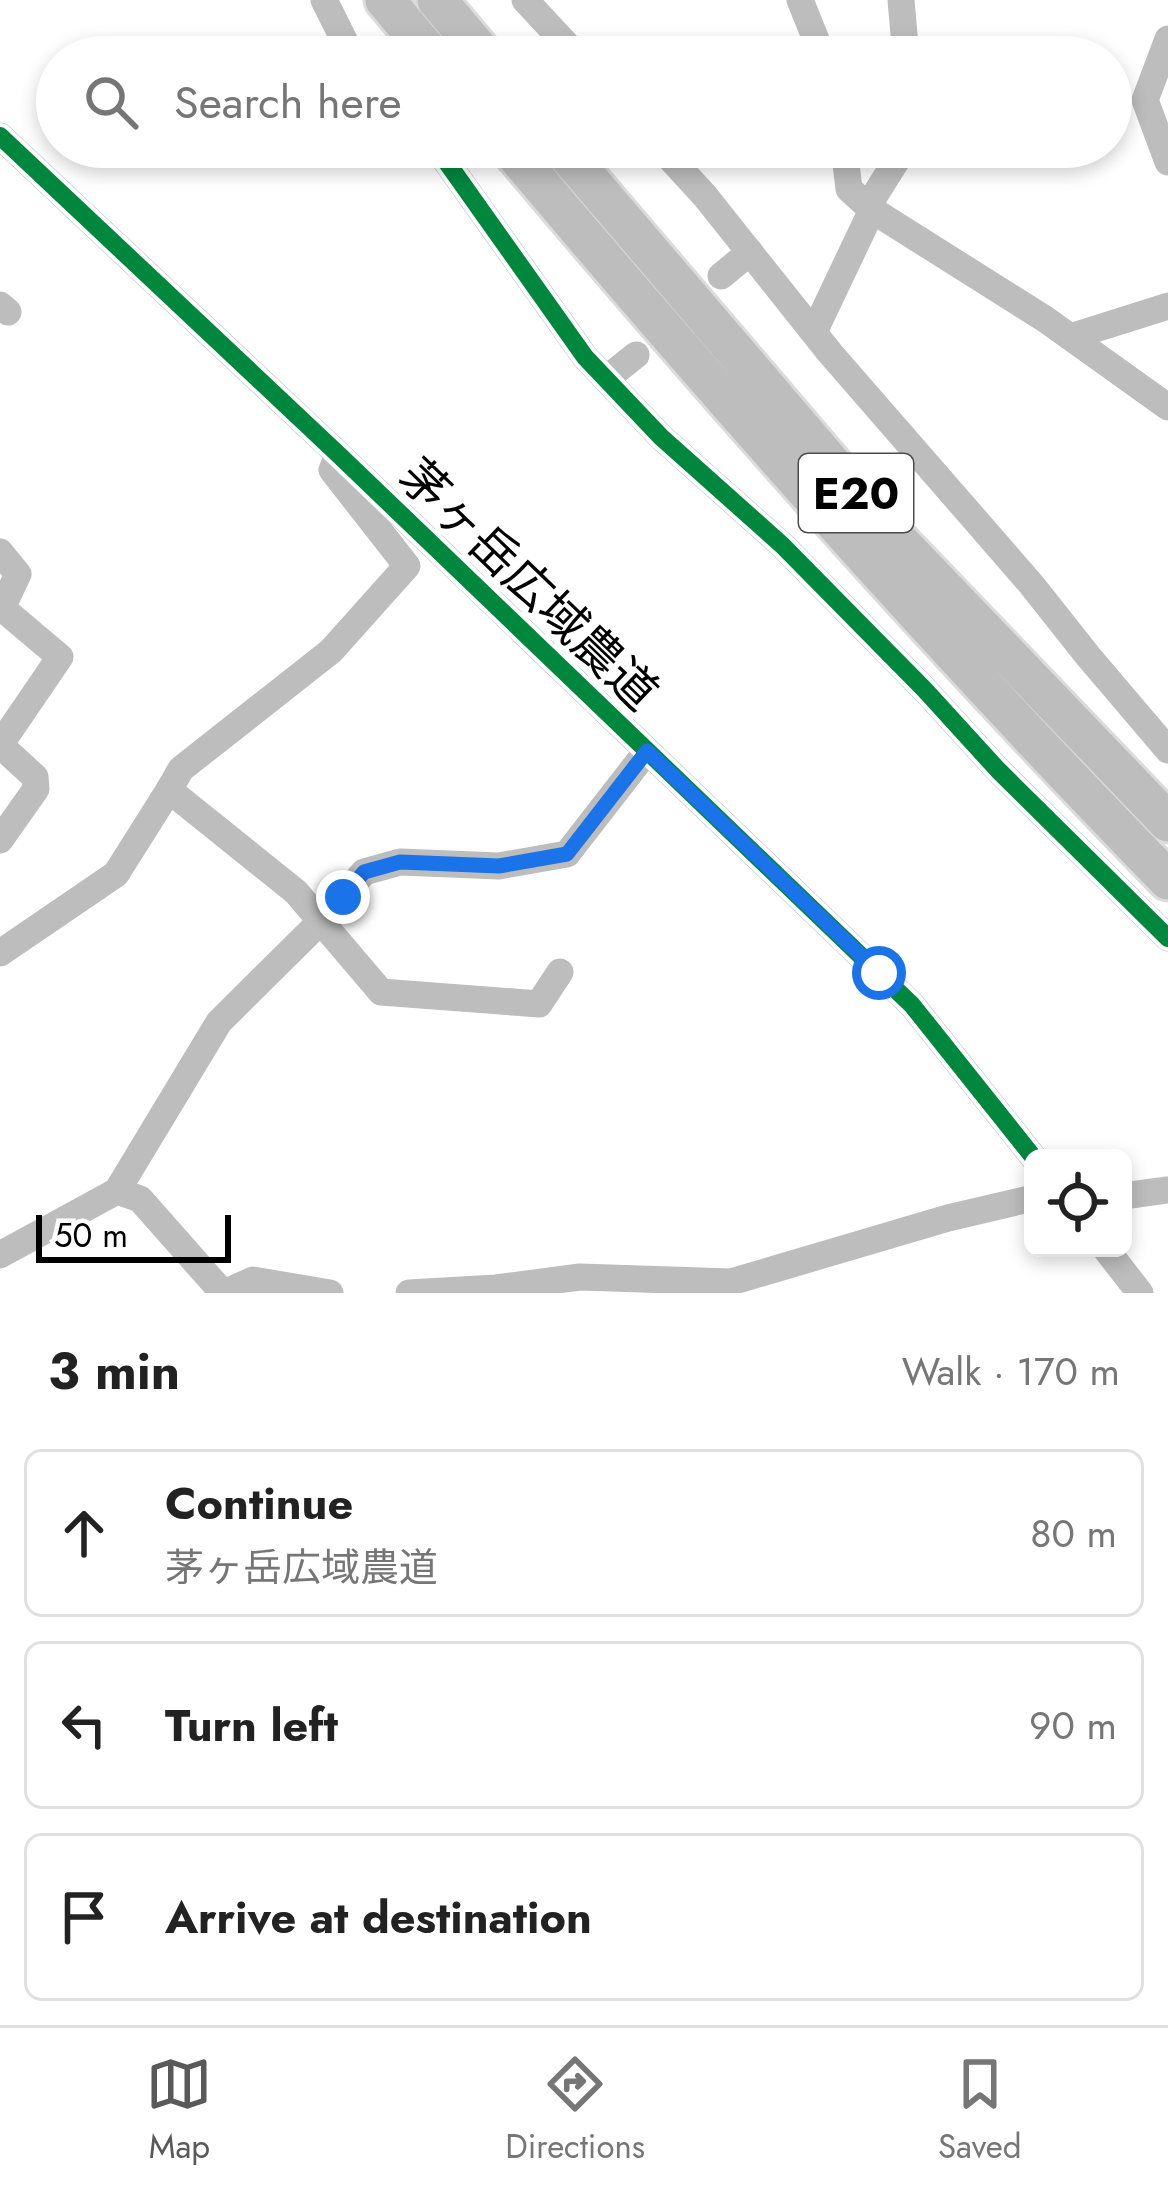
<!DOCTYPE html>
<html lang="en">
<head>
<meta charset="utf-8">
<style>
	:root { --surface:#fff; --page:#f2f2f2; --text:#222; --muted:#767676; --line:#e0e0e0; --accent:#595959 }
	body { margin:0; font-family:Jost,"Noto Sans JP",sans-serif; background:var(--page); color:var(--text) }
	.controls { position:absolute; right:36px; bottom:36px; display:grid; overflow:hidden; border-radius:18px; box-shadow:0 6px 18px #0003 }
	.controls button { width:108px; height:108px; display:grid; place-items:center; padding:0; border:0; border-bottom:3px solid var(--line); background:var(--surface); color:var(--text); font:60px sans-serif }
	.scale { position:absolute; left:36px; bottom:30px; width:195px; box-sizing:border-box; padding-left:12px; border:6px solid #000; border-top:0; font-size:33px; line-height:42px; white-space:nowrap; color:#000; -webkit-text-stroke:9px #fff; paint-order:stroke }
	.stop { position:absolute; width:36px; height:36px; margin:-27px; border:9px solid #1a73e8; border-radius:50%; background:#fff }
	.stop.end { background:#1a73e8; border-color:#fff; box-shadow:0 3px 12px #0008 }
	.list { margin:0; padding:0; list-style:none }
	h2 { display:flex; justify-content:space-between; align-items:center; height:156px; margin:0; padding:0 48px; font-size:51px }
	h2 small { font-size:39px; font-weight:400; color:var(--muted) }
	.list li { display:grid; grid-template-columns:78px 1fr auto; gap:36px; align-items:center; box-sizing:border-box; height:168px; margin:0 24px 24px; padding:0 24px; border:3px solid var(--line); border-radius:18px }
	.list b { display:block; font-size:45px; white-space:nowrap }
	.list p { margin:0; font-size:39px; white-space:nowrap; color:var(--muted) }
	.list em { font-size:39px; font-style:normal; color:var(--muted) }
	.icon { flex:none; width:66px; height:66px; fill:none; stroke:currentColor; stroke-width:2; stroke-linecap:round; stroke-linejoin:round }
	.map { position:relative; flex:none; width:1168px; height:1293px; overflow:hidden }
	.search { position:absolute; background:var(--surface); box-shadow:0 6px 18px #0003; left:36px; right:36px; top:36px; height:132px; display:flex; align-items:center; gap:30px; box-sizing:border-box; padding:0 42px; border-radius:66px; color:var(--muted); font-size:45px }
	.sheet { height:732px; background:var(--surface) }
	nav { display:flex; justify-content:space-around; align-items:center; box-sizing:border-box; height:168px; border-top:3px solid var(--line); background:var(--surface); font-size:33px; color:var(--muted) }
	nav a { display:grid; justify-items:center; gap:6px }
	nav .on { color:var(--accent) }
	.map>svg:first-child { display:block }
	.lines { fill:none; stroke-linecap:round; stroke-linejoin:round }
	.highway-casing { stroke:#dbdbdb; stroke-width:45 }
	.minor { stroke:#bdbdbd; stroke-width:27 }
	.highway { stroke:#bdbdbd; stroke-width:39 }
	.cycleway-casing { stroke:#fff; stroke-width:26 }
	.cycleway { stroke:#00873e; stroke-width:18 }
	.route { stroke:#1a73e8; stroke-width:15 }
	.labels { text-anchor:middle; stroke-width:12; stroke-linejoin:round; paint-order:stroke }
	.shield { fill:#fff; stroke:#4c4c4c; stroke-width:3 }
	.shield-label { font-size:45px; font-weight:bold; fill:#000 }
	.street-label { font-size:48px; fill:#000; stroke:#fff }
</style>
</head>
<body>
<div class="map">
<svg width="1168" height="1293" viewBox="0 0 1168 1293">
	<rect width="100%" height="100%" fill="#fff"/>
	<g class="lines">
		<g class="highway-casing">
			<g id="highway">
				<polyline points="385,0 433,57"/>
				<polyline points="437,0 485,57"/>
				<path d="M509 147C721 399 938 644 1168 880"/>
				<polyline points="561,147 887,529 1168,822"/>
			</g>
		</g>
		<g class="minor">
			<polyline points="324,0 348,48 356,57"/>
			<polyline points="525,0 578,57"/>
			<polyline points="800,0 823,57"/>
			<polyline points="901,0 906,57"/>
			<polyline points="1168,39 1145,100 1168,162"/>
			<polyline points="0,136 339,455 912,1005 1034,1158"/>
			<polyline points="436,147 585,357 661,437 782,545 925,690 998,770 1168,938"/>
			<polyline points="660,147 705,196 830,353 1031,584 1088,656 1168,750"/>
			<polyline points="844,147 849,189 872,210 1045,319 1168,407"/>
			<polyline points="868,206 905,147"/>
			<polyline points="721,276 750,252"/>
			<polyline points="0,305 8,312"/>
			<polyline points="814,332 872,210"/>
			<polyline points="1070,337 1168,306"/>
			<polyline points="606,379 636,355"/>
			<polyline points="334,465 332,470 407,566 331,651 181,769 169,790 296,892 381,992 539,1004 560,972"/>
			<polyline points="0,552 18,574 2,608 60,657 0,745"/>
			<polyline points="0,745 35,777 36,789 0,840"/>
			<polyline points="0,953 116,874 169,790"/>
			<polyline points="117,1191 219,1022 321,921 364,872 400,862 499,866 567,854 647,751"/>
			<polyline points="1123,1196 1168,1190"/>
			<polyline points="1105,1248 1140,1293"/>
			<polyline points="0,1255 117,1191 140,1199 223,1293"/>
			<polyline points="224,1293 253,1280 330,1293"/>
			<polyline points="409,1293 496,1288 580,1277 731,1282 948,1218 1033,1198"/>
		</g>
		<use href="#highway" class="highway"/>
		<g class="cycleway-casing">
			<g id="cycleway">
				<polyline points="0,136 339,455 912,1005 1034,1158"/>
				<polyline points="436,147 585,357 661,437 782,545 925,690 998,770 1168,938"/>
			</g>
		</g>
		<use href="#cycleway" class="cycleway"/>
	</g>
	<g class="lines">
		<polyline class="route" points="343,897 364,872 400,862 499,866 567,854 647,751 879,973"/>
	</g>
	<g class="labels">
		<rect class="shield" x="799" y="454" width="114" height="78" rx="9"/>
		<g class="shield-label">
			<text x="856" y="509">E20</text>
		</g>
		<g class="street-label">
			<text transform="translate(529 584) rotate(44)" y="17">茅ヶ岳広域農道</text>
		</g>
	</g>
</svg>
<div class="controls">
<button><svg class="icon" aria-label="locate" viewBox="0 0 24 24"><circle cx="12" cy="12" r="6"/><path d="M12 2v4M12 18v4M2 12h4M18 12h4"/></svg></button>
</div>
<div class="scale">50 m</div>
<div class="stop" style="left:879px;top:973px"></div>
<div class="stop end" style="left:343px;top:897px"></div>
<div class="search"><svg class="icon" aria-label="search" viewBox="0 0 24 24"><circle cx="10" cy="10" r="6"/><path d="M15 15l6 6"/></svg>Search here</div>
</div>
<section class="sheet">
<h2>3 min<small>Walk · 170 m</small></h2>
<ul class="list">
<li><svg class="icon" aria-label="ahead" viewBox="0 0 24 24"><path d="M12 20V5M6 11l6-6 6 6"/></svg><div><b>Continue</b><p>茅ヶ岳広域農道</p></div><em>80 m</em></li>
<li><svg class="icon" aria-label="left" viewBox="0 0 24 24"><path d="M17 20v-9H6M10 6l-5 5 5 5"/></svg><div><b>Turn left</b></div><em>90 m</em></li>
<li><svg class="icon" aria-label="arrive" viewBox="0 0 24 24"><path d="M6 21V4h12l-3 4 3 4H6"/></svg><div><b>Arrive at destination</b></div></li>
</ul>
</section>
<nav>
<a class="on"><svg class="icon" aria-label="map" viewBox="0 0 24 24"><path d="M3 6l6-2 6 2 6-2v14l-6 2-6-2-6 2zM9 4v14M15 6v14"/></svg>Map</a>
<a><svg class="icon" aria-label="directions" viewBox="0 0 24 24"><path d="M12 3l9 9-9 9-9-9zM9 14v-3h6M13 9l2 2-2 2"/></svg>Directions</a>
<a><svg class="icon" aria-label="saved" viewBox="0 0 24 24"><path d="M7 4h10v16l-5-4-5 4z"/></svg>Saved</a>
</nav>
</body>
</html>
